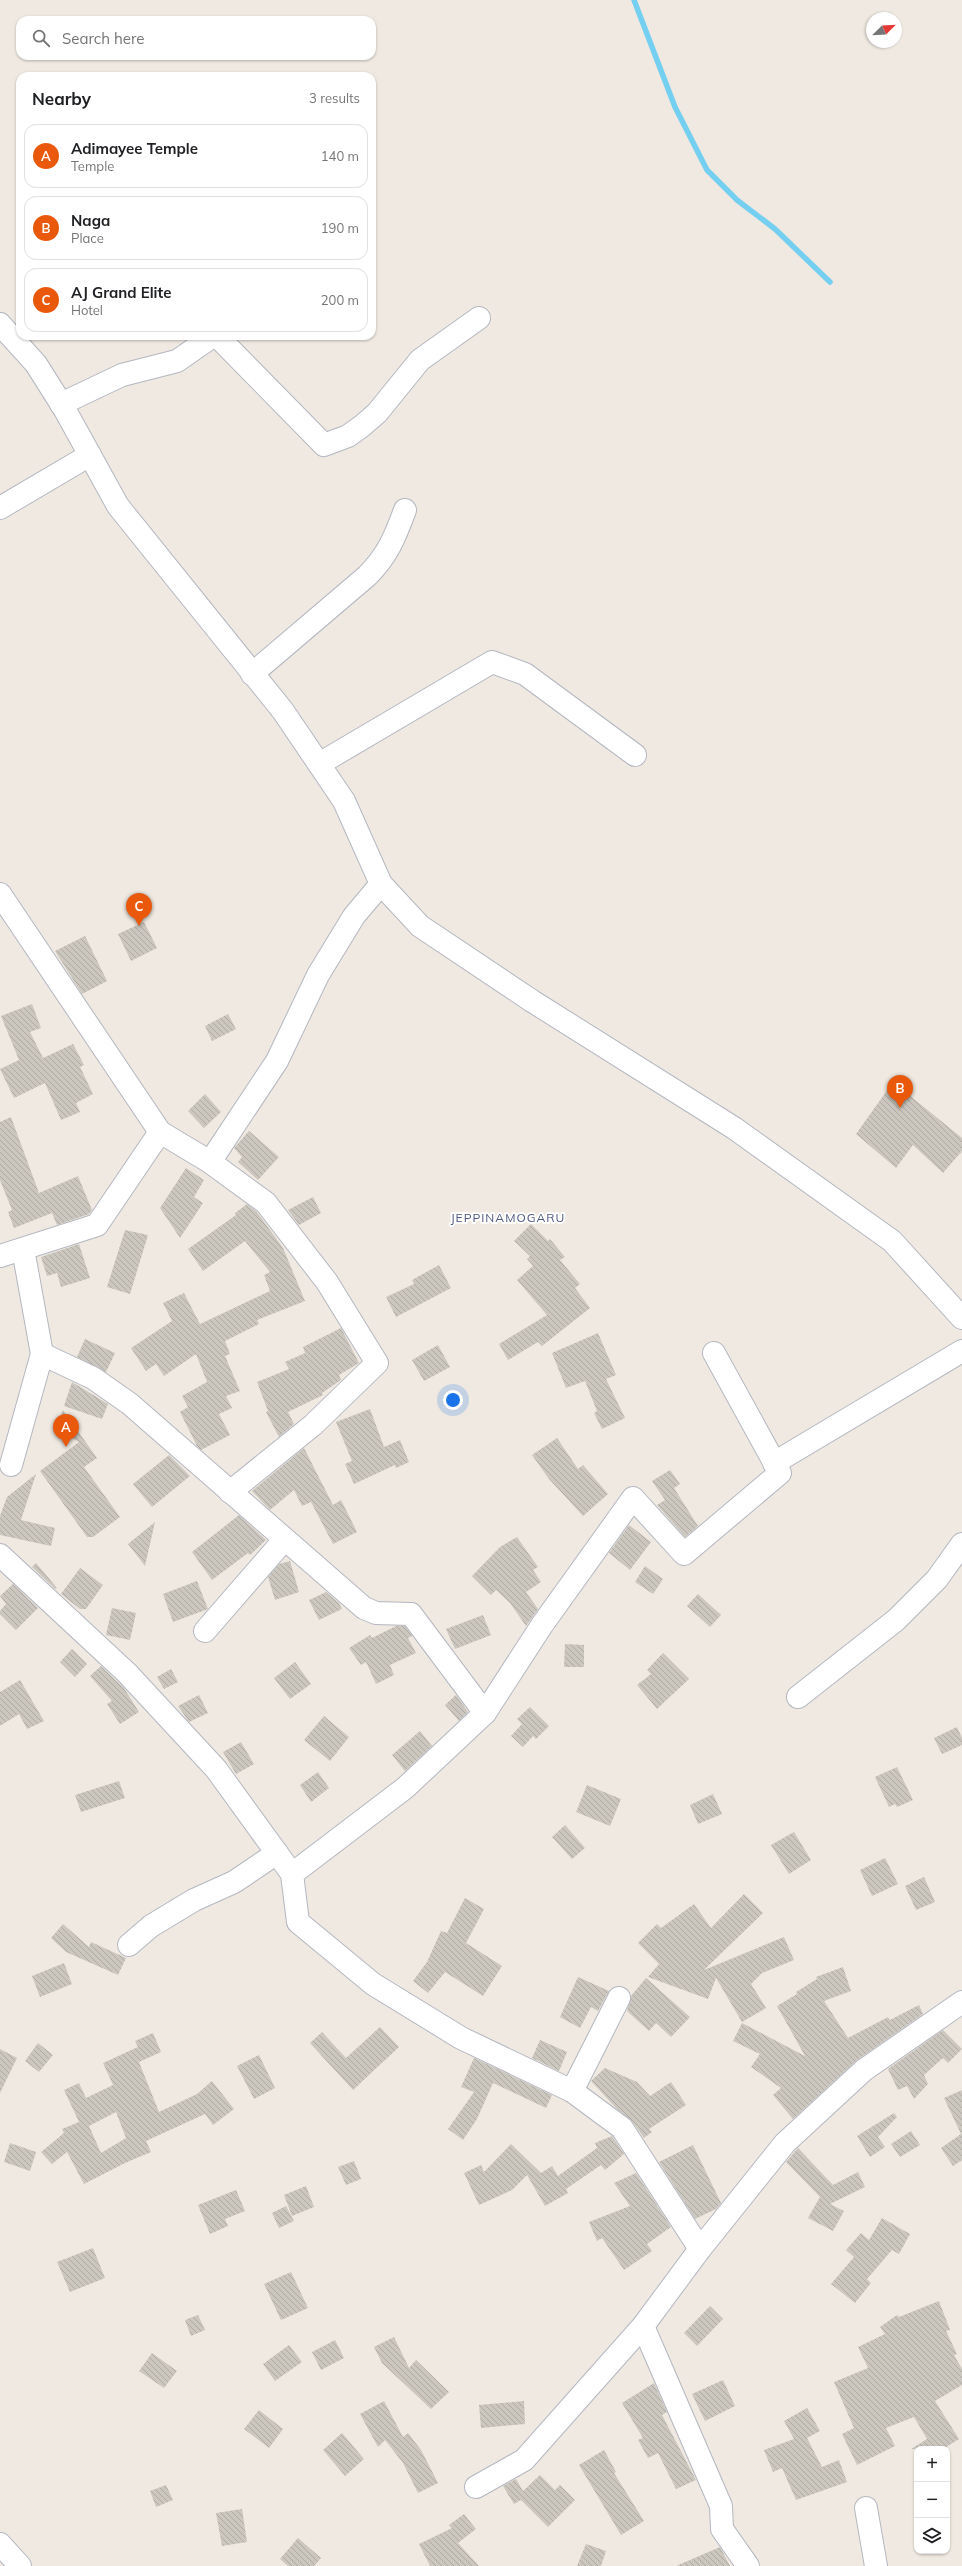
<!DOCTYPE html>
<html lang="en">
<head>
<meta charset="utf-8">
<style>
	:root { --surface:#fff; --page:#f6f6f6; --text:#202124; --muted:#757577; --line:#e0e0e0; --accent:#ea580c }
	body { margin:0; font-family:Mulish,sans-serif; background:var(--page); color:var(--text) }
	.controls { position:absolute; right:12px; bottom:12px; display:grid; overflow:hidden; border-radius:8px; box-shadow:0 1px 3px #0004 }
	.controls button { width:36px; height:36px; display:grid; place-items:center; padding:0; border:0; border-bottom:1px solid var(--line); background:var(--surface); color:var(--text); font:20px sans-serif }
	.compass { position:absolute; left:866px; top:12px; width:36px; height:36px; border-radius:50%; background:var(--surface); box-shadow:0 1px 3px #0004; rotate:66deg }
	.you { position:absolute; left:453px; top:1400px; width:14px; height:14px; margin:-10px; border:3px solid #fff; border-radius:50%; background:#1a73e8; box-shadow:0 0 0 6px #1a73e833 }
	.badge { display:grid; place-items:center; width:26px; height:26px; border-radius:50%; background:var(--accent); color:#fff; font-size:13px; font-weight:700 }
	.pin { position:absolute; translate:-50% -33px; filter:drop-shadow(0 1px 2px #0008) }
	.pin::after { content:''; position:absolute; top:21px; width:14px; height:12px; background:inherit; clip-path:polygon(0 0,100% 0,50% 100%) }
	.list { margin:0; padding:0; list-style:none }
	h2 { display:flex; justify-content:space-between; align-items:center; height:52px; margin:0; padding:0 16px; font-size:17px }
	h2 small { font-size:13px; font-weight:400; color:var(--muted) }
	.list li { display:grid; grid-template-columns:26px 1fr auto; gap:12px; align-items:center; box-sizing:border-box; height:64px; margin:0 8px 8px; padding:0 8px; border:1px solid var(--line); border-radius:12px }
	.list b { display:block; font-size:15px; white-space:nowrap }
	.list p { margin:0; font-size:13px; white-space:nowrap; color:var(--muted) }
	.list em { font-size:13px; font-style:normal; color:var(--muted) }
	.icon { flex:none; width:22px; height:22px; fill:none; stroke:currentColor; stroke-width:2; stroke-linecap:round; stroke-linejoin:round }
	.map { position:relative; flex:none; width:962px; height:2566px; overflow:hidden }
	.search { position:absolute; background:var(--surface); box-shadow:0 1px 3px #0004; left:16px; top:16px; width:360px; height:44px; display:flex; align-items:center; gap:10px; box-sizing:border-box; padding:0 14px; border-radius:12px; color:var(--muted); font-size:15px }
	.panel { position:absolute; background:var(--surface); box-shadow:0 1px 3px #0004; left:16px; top:72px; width:360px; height:268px; border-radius:12px }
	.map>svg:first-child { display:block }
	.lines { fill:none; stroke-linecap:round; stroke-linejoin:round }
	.stream { stroke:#75cff0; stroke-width:5.5 }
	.building { fill:url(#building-back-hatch); fill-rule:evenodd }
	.minor-casing { stroke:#b4b7c1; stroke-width:24 }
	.minor { stroke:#fff; stroke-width:22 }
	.labels { text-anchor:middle; stroke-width:4; stroke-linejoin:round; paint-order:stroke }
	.neighbourhood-label { font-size:12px; letter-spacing:1px; fill:#4d5680; stroke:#fff }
</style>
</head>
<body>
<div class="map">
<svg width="962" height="2566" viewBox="0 0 962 2566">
	<defs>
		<pattern id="building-back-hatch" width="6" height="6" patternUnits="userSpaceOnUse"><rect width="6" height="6" fill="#cbc7bf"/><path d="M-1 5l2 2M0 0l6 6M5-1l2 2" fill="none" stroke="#afaba4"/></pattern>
	</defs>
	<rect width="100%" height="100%" fill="#efe9e1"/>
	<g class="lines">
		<polyline class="stream" points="634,0 675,107 707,170 737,200 775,229 830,282"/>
	</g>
	<g class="building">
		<polygon points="144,922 157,948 131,961 118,934"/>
		<polygon points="85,936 107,981 82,994 55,951"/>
		<polygon points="32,1004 41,1028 30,1032 43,1058 73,1044 84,1065 80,1067 93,1094 76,1103 80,1112 61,1120 45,1083 14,1098 0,1069 19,1060 1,1016"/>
		<polygon points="228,1014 236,1029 212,1041 205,1026"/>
		<polygon points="893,1082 962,1138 962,1151 943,1173 913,1145 896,1168 856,1134"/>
		<polygon points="205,1094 221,1112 204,1128 188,1111"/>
		<polygon points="11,1117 39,1193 78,1176 92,1210 89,1214 57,1225 52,1213 14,1228 8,1212 12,1210 0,1180 0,1122"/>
		<polygon points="249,1131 279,1157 258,1180 238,1162 242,1157 234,1148"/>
		<polygon points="186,1168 204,1180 194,1197 203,1203 180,1238 160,1208"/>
		<polygon points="313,1197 321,1213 299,1225 288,1210"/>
		<polygon points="247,1204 257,1212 283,1248 305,1301 257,1320 259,1324 225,1341 230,1354 225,1356 240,1391 226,1396 232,1408 219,1414 230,1435 201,1450 197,1446 180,1412 188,1407 182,1396 207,1382 196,1354 164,1376 156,1364 146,1371 131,1348 172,1321 163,1303 184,1293 200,1324 270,1291 264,1275 270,1272 245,1241 203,1271 188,1249 236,1215 235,1213"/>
		<polygon points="531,1224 548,1241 550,1239 565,1257 560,1260 580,1284 575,1288 590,1308 542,1346 538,1342 508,1360 499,1344 547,1315 517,1280 533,1266 527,1259 530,1256 514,1241"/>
		<polygon points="125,1230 148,1235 130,1294 107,1287"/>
		<polygon points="79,1244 90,1278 61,1287 57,1273 47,1276 41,1257"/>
		<polygon points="439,1265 451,1288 396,1317 386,1297 414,1284 412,1280"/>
		<polygon points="341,1328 359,1363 339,1375 341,1380 322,1393 323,1395 288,1412 294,1424 279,1437 266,1412 268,1411 257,1382 289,1369 285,1362 305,1353 303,1347"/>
		<polygon points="598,1333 616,1375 606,1379 625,1418 602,1429 594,1413 597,1411 585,1381 566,1388 552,1353"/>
		<polygon points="85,1339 115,1353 106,1372 77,1357"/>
		<polygon points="438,1345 450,1367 424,1381 412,1360"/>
		<polygon points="72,1382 108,1404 102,1419 64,1406"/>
		<polygon points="370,1409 384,1447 400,1440 409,1462 396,1468 395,1465 354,1484 345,1464 352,1461 336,1422"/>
		<polygon points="63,1410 97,1458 84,1467 120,1517 93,1537 87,1537 40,1471 79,1442 56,1429"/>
		<polygon points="557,1438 578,1469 583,1465 608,1494 583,1516 549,1479 532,1455"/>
		<polygon points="304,1448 333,1505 341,1500 357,1532 333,1544 311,1502 302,1506 294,1490 270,1510 252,1491"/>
		<polygon points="169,1455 190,1476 152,1507 133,1484"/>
		<polygon points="670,1470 680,1484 674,1488 698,1526 685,1537 657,1505 665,1500 652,1481"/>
		<polygon points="36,1474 21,1520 55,1528 51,1546 0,1535 0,1516 7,1497"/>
		<polygon points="239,1515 266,1540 250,1555 248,1553 212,1580 192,1552"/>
		<polygon points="155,1522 145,1566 128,1544"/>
		<polygon points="629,1525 651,1542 630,1570 609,1553"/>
		<polygon points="517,1537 538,1567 533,1570 541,1582 526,1592 538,1609 526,1626 510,1603 496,1590 491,1595 472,1576 500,1547"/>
		<polygon points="290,1561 299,1592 275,1600 268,1577 279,1564"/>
		<polygon points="36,1563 57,1588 55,1589 32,1567"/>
		<polygon points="645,1566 663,1579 653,1594 635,1582"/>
		<polygon points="80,1568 103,1585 86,1609 80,1609 61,1594"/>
		<polygon points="197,1581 208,1609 173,1622 163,1594"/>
		<polygon points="13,1584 38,1608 16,1630 0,1614 0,1611 6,1604 0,1596"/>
		<polygon points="326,1592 339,1603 342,1609 319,1620 309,1600"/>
		<polygon points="698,1594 721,1615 710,1627 687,1606"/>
		<polygon points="112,1608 136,1613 130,1640 106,1635"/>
		<polygon points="483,1615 491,1635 455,1649 446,1629"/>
		<polygon points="396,1626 405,1626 412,1636 408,1638 416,1653 390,1665 394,1675 376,1684 366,1662 361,1665 349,1648 370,1635 372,1638"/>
		<polygon points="565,1644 584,1645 584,1667 564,1667"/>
		<polygon points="72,1649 87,1664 75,1677 60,1662"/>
		<polygon points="663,1653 689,1679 657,1709 637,1685 651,1674 647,1670"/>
		<polygon points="295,1662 311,1684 290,1699 274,1678"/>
		<polygon points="101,1666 124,1688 139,1712 120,1724 107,1704 112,1701 90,1676"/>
		<polygon points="171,1669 178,1682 164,1689 157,1677"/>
		<polygon points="20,1680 44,1721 27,1729 19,1714 0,1726 0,1692"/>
		<polygon points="199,1695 208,1713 189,1722 178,1706"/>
		<polygon points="456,1695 468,1712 459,1721 445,1705"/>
		<polygon points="530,1707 549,1726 536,1739 533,1736 523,1747 511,1736 522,1724 517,1719"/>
		<polygon points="324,1716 349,1737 330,1761 304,1740"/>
		<polygon points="957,1727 962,1738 962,1745 942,1754 934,1738"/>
		<polygon points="420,1731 432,1746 405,1771 392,1755"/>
		<polygon points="241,1742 254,1764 236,1774 223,1752"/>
		<polygon points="897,1767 913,1800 897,1807 895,1804 889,1807 875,1777"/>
		<polygon points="318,1772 329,1788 311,1802 300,1785"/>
		<polygon points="119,1781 125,1798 81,1812 75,1795"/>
		<polygon points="587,1785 621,1799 610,1826 576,1812"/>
		<polygon points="713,1794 722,1814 698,1824 690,1805"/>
		<polygon points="565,1825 585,1848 572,1859 552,1837"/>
		<polygon points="794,1832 811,1860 789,1874 771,1845"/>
		<polygon points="885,1858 898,1884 872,1896 860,1870"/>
		<polygon points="924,1877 935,1902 916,1910 905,1886"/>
		<polygon points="744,1894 763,1913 704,1970 784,1937 794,1960 762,1973 751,1984 766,2008 742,2022 716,1978 708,1999 648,1977 659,1964 638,1943 657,1924 661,1928 694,1904 711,1928"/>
		<polygon points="465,1898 484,1909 466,1943 502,1966 483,1996 445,1972 428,1993 413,1981 427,1962 441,1931 447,1933"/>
		<polygon points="63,1924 89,1947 91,1942 126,1958 118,1975 66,1952 51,1938"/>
		<polygon points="64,1963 72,1984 40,1997 32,1976"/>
		<polygon points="843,1967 851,1991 824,2001 848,2038 888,2017 890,2020 919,2005 923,2014 857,2060 793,2119 773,2095 781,2088 751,2067 760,2054 733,2041 742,2023 805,2056 777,2006 797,1994 796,1992 817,1979 816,1977"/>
		<polygon points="578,1977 609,1991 598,2011 591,2007 580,2028 560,2017"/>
		<polygon points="646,1978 690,2017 671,2037 656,2023 649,2031 627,2011 631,1996"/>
		<polygon points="380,2027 399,2047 353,2090 310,2043 322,2032 346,2058"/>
		<polygon points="943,2030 962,2049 948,2063 943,2058 924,2075 928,2084 914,2099 907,2086 898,2090 888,2069"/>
		<path d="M153 2033 161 2052 139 2062 159 2112 197 2094 212 2081 234 2109 213 2125 205 2114 146 2141 151 2152 125 2163 84 2184 67 2152 52 2164 41 2152 64 2133 62 2129 79 2122 64 2090 79 2083 86 2098 113 2085 103 2063 138 2047 135 2041ZM116 2112 126 2138 101 2153 89 2126Z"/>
		<polygon points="540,2040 567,2052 559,2071 532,2058"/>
		<polygon points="38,2043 53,2055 39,2072 25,2061"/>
		<polygon points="0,2049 17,2058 0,2093"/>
		<polygon points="259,2055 275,2088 254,2099 237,2066"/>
		<polygon points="474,2058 552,2095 546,2108 493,2083 477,2119 463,2140 448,2129 474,2092 461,2087"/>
		<polygon points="605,2068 637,2082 650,2096 671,2082 686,2105 649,2129 652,2132 644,2138 632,2121 617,2109 591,2081"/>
		<polygon points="962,2090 962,2160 953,2166 941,2148 961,2134 944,2098"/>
		<polygon points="894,2113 897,2117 878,2137 885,2147 870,2157 857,2136"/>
		<polygon points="911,2131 920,2145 900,2157 891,2144"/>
		<polygon points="612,2136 624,2154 605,2170 601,2165 566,2189 568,2193 545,2206 527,2175 512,2190 479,2205 464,2173 481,2165 484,2172 511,2144 541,2173 552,2166 558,2176 597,2148 595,2143"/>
		<polygon points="10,2143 36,2152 30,2171 4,2162"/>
		<polygon points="693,2145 721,2203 716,2209 695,2219 659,2162"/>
		<polygon points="798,2148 833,2185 858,2172 865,2187 830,2204 844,2211 833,2231 808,2218 820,2197 786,2162"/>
		<polygon points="354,2161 361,2179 346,2185 338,2167"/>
		<polygon points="636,2173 671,2227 647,2244 652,2251 624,2270 602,2238 597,2241 589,2222 630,2206 614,2183"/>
		<polygon points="306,2186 314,2207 292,2216 284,2195"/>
		<polygon points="236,2190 245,2211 225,2219 228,2226 210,2234 198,2205"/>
		<polygon points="286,2206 294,2221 279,2228 272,2213"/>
		<polygon points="882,2218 910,2234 899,2254 892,2250 867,2279 871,2283 855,2303 831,2284 854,2257 846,2250 861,2233 869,2240"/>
		<polygon points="93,2248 105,2278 70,2292 57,2262"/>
		<polygon points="291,2272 308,2308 281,2320 264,2284"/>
		<polygon points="939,2301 950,2330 946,2331 957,2354 954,2355 962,2369 962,2385 935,2401 959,2439 943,2449 911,2449 927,2439 914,2417 886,2428 895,2446 857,2465 842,2434 854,2428 834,2382 868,2368 858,2347 885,2334 880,2327 897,2315 899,2317"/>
		<polygon points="710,2306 723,2319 697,2346 684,2333"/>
		<polygon points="198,2315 205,2330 191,2336 185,2320"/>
		<polygon points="394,2337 409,2368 416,2360 449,2392 431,2409 382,2363 374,2347"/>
		<polygon points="335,2340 344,2358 321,2370 312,2352"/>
		<polygon points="289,2345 302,2362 275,2381 263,2364"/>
		<polygon points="152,2353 177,2371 164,2388 139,2371"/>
		<polygon points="723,2380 735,2406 705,2421 692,2394"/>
		<polygon points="654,2383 667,2412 662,2415 696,2480 676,2489 658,2453 648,2458 638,2440 643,2438 622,2403"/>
		<polygon points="384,2401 403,2437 408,2433 421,2450 438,2483 418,2493 403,2463 385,2440 378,2447 360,2414"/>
		<polygon points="524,2401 525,2424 481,2428 479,2405"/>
		<polygon points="807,2408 820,2431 807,2438 822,2467 839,2460 847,2482 796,2500 782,2468 773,2472 764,2450 794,2439 784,2421"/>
		<polygon points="259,2410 283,2429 269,2448 244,2429"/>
		<polygon points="342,2433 364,2459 345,2476 323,2450"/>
		<polygon points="604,2450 616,2472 614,2473 644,2521 621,2535 579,2465"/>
		<polygon points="540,2475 555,2490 560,2485 575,2500 548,2527 521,2500 514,2504 503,2486 516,2479 523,2491"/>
		<polygon points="166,2485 173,2500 156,2507 150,2491"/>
		<polygon points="242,2509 247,2542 222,2546 216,2513"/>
		<polygon points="464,2514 476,2529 458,2543 479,2566 430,2566 419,2544 452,2528 449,2525"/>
		<polygon points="298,2538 321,2558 314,2566 288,2566 280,2559"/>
		<polygon points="586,2544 606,2551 601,2566 577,2566"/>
		<polygon points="720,2547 730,2566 676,2566"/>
	</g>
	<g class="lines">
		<g class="minor-casing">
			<g id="minor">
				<polyline points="0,324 36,364 65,410 118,506 283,711 344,801 381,884 420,926 532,1001 734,1128 892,1241 962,1318"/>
				<polyline points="217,336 324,445 348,436 362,426 377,413 420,360 479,318"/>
				<polyline points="61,404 122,375 177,361 213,336"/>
				<polyline points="0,508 90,455"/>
				<path d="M252 674 367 576C388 555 395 537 405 510"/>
				<polyline points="319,764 492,662 525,674 635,755"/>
				<polyline points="0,894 160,1132 210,1162 266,1203 327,1282 377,1363 313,1425 230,1492"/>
				<polyline points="210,1162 277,1061 318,975 354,916 381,884"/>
				<polyline points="0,1256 97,1225 160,1132"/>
				<polyline points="42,1354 93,1378 130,1404 364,1608 376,1613 411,1614 485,1713"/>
				<polyline points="774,1463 962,1351"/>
				<polyline points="11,1465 42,1354 23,1249"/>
				<polyline points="0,1555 127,1673 216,1769 292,1874 298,1922 373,1984 461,2038 572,2091 622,2128 700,2249"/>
				<polyline points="205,1631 284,1540"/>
				<polyline points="798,1697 896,1620 937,1579 962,1544"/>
				<polyline points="292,1874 405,1788 485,1713 542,1625 633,1498 684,1554 780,1473 714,1353"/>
				<polyline points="129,1945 151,1926 194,1900 234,1882 277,1853"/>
				<polyline points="572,2091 619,1998"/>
				<polyline points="643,2326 721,2506 722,2529 748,2566"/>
				<polyline points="476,2487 524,2460 643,2326 700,2249 785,2143 864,2070 962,2002"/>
				<polyline points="866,2508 876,2566"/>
				<polyline points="0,2544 20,2566"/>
			</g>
		</g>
		<use href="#minor" class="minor"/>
	</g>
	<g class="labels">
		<g class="neighbourhood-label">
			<text x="508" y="1222">JEPPINAMOGARU</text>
		</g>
	</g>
</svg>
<div class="controls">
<button>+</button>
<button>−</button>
<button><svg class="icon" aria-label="layers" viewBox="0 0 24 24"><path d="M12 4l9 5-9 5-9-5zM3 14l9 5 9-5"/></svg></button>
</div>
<svg class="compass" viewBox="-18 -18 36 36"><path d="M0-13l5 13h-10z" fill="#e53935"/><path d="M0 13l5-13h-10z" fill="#757577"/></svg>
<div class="you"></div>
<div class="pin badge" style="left:66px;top:1447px">A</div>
<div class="pin badge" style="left:900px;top:1108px">B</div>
<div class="pin badge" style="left:139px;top:926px">C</div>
<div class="search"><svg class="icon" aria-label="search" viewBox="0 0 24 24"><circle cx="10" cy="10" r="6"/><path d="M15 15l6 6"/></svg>Search here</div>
<section class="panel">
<h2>Nearby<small>3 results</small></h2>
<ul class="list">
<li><span class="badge">A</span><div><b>Adimayee Temple</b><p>Temple</p></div><em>140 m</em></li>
<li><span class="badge">B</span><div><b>Naga</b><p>Place</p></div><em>190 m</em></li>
<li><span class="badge">C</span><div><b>AJ Grand Elite</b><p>Hotel</p></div><em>200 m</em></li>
</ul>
</section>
</div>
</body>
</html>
